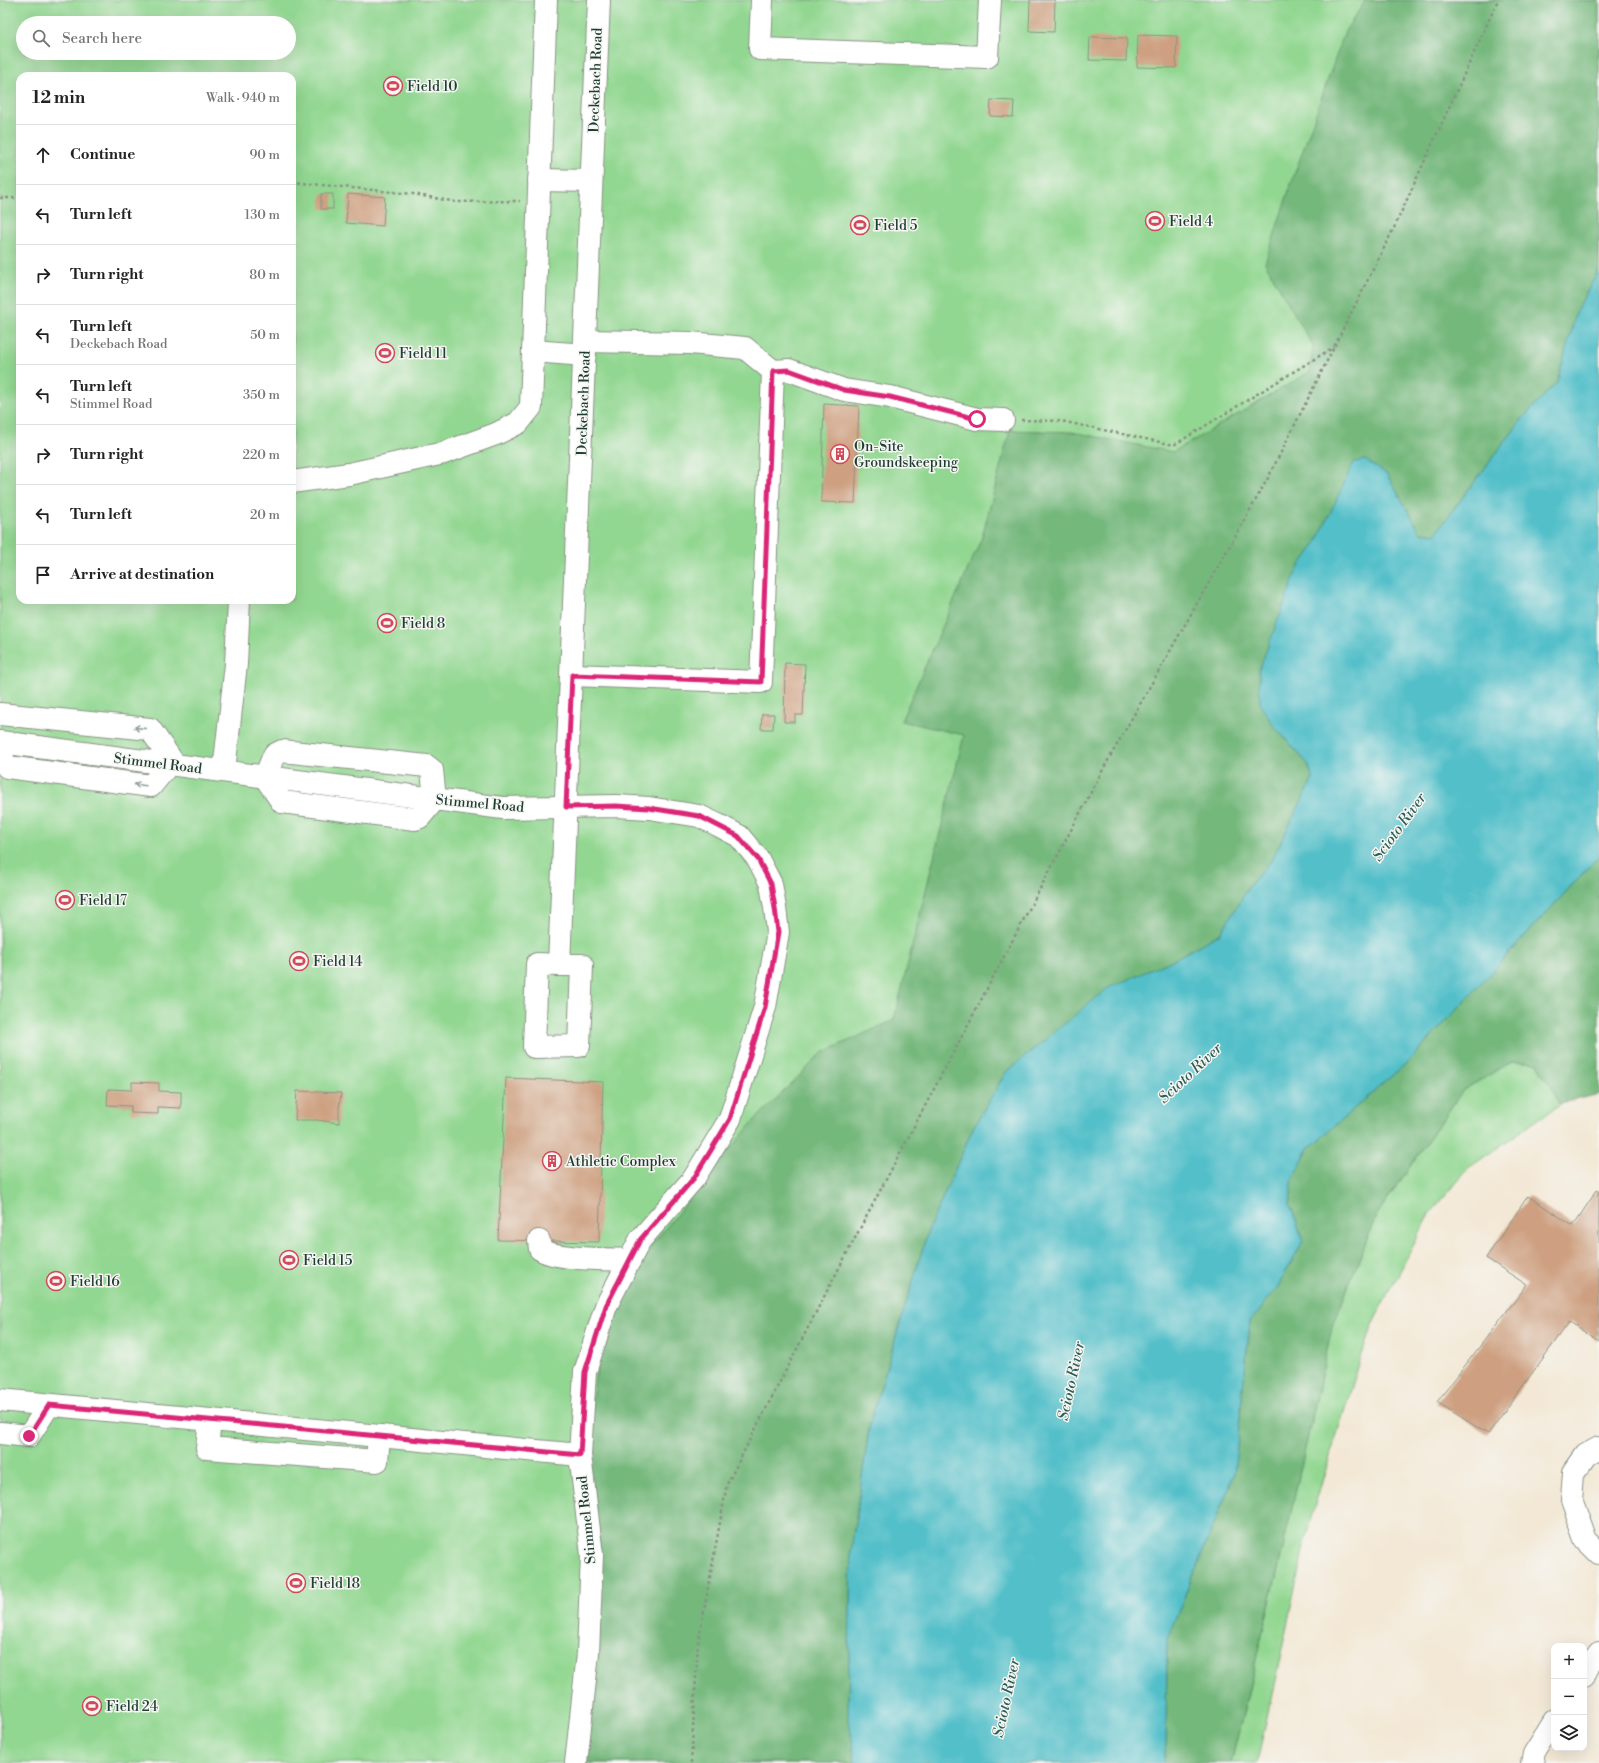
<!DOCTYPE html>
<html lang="en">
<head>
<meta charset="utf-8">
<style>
	:root { --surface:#fff; --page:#f2f2f2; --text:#222; --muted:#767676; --line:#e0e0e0 }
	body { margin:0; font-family:"Libre Bodoni",serif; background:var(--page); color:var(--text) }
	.controls { position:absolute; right:12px; bottom:12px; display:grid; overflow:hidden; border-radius:8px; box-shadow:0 4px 16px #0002 }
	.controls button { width:36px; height:36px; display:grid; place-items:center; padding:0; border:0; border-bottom:1px solid var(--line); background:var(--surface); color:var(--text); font:20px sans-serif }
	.stop { position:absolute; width:12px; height:12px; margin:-9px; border:3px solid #db2777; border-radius:50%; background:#fff }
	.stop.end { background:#db2777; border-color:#fff; box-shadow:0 1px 4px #0008 }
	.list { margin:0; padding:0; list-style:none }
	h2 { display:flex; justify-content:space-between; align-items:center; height:52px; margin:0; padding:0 16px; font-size:17px }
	h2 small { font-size:13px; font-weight:400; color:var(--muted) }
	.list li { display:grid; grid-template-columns:26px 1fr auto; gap:12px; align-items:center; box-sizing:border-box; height:60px; padding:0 16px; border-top:1px solid var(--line) }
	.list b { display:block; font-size:15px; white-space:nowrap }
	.list p { margin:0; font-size:13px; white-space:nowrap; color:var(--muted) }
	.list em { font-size:13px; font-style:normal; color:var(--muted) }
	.icon { flex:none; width:22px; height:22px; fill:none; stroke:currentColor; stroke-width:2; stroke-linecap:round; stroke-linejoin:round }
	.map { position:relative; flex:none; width:1599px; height:1763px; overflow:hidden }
	.search { position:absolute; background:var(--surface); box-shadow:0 4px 16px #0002; left:16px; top:16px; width:280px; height:44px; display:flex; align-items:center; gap:10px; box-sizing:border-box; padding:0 14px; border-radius:22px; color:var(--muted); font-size:15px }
	.panel { position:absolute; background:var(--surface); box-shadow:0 4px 16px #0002; left:16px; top:72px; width:280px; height:532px; border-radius:12px }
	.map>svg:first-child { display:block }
	.green { fill:#92d791; stroke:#588a62; fill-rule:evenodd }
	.forest { fill:#75b87b; stroke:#4a7a58 }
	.water { fill:#52bfc9; stroke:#387e7e }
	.building { fill:#cea081 }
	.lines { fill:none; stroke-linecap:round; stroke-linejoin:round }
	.minor-casing { stroke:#899284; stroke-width:24 }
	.path { stroke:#899284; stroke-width:2.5; stroke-dasharray:3 3; stroke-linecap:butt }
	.minor { stroke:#fff; stroke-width:22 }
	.oneway { stroke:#8f9e9a }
	.route { stroke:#db2777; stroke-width:5 }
	.labels { text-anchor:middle; stroke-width:3; stroke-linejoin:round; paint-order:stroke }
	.street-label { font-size:14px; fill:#1f3d34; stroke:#f6f6f2 }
	.poi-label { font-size:14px; fill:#1f3d34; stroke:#f6f6f2; text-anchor:start }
	.water-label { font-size:15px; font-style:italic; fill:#2c5e59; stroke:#f6f6f2 }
</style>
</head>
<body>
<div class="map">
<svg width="1599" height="1763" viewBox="0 0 1599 1763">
	<rect width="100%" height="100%" fill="#f6f6f2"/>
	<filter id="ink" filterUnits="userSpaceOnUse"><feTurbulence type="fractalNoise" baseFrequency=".025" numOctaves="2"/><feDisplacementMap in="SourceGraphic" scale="8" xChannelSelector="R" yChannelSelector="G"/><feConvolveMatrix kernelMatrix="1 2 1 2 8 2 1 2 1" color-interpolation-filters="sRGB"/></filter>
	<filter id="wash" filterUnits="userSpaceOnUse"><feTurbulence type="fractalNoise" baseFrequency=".012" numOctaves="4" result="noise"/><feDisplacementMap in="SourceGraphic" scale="16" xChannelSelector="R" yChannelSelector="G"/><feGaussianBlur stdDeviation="0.9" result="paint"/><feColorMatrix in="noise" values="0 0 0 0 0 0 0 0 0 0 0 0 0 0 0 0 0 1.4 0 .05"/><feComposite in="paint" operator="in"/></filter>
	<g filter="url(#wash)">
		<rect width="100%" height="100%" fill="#f3e8d5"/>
		<g class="green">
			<path d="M0 0H1599V270L848 1712 855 1763H0ZM23 23H289V53H23ZM20 76H292V600H20Z"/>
			<polygon points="1513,1061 1538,1063 1560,1104 1470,1167 1429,1215 1370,1329 1310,1520 1257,1763 1231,1763 1282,1552 1332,1328 1376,1216 1463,1090"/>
		</g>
		<g class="forest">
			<polygon points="1366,0 1599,0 1599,270 1577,310 1557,382 1523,418 1435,534 1420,532 1387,474 1315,545 1297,570 1273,725 1308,764 1313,779 1271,861 1249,886 1221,933 1171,961 1056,1032 1006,1072 973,1128 928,1231 870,1423 851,1551 848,1712 855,1763 587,1763 601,1638 600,1561 591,1467 592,1400 599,1353 623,1296 654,1242 751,1124 822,1053 894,1020 964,735 901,721 982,537 1010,430 1072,432 1173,452 1310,372 1313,346 1265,263 1291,184 1345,31"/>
			<polygon points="1599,856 1599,1094 1560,1104 1538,1063 1513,1061 1463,1090 1376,1216 1332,1328 1282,1552 1231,1763 1164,1763 1166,1742 1167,1639 1234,1475 1250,1322 1277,1288 1303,1241 1290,1204 1292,1181 1309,1148 1410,1060"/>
		</g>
		<polygon class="water" points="1599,270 1599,856 1410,1060 1309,1148 1292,1181 1290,1204 1303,1241 1277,1288 1250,1322 1234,1475 1167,1639 1166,1742 1164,1763 855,1763 848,1712 851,1551 870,1423 928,1231 973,1128 1006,1072 1108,988 1171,961 1221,933 1249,886 1271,861 1313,779 1308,764 1273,725 1260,704 1259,670 1297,570 1315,545 1354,462 1365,460 1387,474 1420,532 1435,534 1523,418 1557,382 1577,310"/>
		<g id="blocks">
			<g class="building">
				<polygon points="1030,0 1055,0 1054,32 1029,31"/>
				<polygon points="1138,35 1177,36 1176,68 1137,67"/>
				<polygon points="1090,37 1127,38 1126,61 1089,60"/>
				<polygon points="991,100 1014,101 1013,117 990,116"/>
				<rect x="321" y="194" width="12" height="15"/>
				<polygon points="348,194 385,197 383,226 346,223"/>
				<polygon points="824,404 859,406 855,503 821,502"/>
				<polygon points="785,663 805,664 803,715 795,715 795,722 784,722"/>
				<polygon points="762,714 774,714 773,729 761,729"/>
				<polygon points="506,1078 603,1082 599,1242 498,1240"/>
				<polygon points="132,1082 159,1083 159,1091 181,1092 181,1108 158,1107 158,1114 131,1113 131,1106 107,1105 108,1089 132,1090"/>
				<polygon points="297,1091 341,1093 339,1108 339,1123 317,1120 295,1120"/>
				<polygon points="1597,1190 1599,1191 1599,1341 1570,1321 1488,1434 1437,1402 1527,1285 1486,1258 1528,1196 1573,1226"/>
			</g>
		</g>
	</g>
	<g filter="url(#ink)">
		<use href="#blocks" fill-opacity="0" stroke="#899284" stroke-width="1"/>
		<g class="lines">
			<g class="minor-casing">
				<g id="minor">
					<polyline points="762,0 760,49 987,57 990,0"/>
					<polyline points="539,180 591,181"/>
					<polyline points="533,351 585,355"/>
					<polyline points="773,371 789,370 844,390 890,397 977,419 1003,420"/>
					<polyline points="292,482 349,474 444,453 496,434 518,423 531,407 546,0"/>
					<polyline points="572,675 761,682 773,371 745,348 690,343 585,341"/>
					<polyline points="0,714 150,729 175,765"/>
					<polyline points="0,742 503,808 616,806 649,808 699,816 718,825 739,836 758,859 771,884 775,908 778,932 765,1007 730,1119 694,1178 640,1240 606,1306 585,1372 580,1455 592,1555 588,1653 576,1763"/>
					<polygon points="282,751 427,766 432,770 435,799 420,817 415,819 282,802 265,777 274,755"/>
					<polyline points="0,753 7,767 151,786 169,764"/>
					<polyline points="224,771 236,664 239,600"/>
					<polyline points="559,965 582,965 579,1046 534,1047 537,964 559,965 599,0"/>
					<path d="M539 1241 540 1249C555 1260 610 1259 630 1260"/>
					<polyline points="0,1400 580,1455"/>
					<polyline points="210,1420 207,1448 377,1461 379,1436"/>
					<polyline points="0,1433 29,1436 49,1405"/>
					<polyline points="1599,1448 1586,1455 1574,1472 1572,1501 1586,1540 1599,1553"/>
					<polyline points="1584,1675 1599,1653"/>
					<polyline points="1532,1763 1534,1753 1554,1721"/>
				</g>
			</g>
			<g class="path">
				<polyline points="292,182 413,194 456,202 520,201"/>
				<polyline points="0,198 20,198"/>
				<polyline points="1021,420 1061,421 1174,445 1334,347"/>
				<polyline points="691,1763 698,1643 727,1484 828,1289 1106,764 1267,480 1394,228 1498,0"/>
			</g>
			<use href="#minor" class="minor"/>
		</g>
		<defs><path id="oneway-shaft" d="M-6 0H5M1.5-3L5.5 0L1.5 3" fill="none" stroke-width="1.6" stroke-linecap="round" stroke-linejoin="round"/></defs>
		<g class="oneway">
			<use href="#oneway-shaft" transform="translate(140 728) rotate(-174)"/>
			<use href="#oneway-shaft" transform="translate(140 785) rotate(-173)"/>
		</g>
	</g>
	<g class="lines" filter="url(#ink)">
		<polyline class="route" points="29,1436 49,1405 580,1455 585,1372 606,1306 640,1240 694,1178 730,1119 765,1007 778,932 775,908 771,884 758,859 738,836 699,816 649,808 616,806 566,807 572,675 761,682 773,371 789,370 844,390 890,397 977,419"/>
	</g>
	<defs>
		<g id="stadium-ring" transform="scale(1)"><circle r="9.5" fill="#f6f6f2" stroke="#d1495b" stroke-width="1.5"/><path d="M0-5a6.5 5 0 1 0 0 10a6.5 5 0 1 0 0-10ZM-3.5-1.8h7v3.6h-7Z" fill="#d1495b"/></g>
		<g id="building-ring" transform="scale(1)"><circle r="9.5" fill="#f6f6f2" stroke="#d1495b" stroke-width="1.5"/><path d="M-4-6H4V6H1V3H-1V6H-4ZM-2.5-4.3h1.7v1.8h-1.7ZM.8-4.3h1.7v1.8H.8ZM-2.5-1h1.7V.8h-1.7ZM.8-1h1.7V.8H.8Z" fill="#d1495b"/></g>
	</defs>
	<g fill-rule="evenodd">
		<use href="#stadium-ring" x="393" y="86"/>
		<use href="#stadium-ring" x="1155" y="221"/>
		<use href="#stadium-ring" x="860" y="225"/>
		<use href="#stadium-ring" x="385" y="353"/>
		<use href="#building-ring" x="840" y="454"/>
		<use href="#stadium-ring" x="387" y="623"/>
		<use href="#stadium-ring" x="65" y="900"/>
		<use href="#stadium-ring" x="299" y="961"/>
		<use href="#building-ring" x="552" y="1161"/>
		<use href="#stadium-ring" x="289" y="1260"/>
		<use href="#stadium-ring" x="56" y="1281"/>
		<use href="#stadium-ring" x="296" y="1583"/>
		<use href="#stadium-ring" x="92" y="1706"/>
	</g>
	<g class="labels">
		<g class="street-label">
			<text transform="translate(595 80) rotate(-88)" y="5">Deckebach Road</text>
			<text transform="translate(583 403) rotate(-88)" y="5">Deckebach Road</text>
			<text transform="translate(158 763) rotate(7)" y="5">Stimmel Road</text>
			<text transform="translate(480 803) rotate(5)" y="5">Stimmel Road</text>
			<text transform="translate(586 1520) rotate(-96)" y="5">Stimmel Road</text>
		</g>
		<g class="poi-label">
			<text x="407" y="91">Field 10</text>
			<text x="1169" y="226">Field 4</text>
			<text x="874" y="230">Field 5</text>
			<text x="399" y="358">Field 11</text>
			<text x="854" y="451">On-Site<tspan x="854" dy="16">Groundskeeping</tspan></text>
			<text x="401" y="628">Field 8</text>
			<text x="79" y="905">Field 17</text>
			<text x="313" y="966">Field 14</text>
			<text x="566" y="1166">Athletic Complex</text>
			<text x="303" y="1265">Field 15</text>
			<text x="70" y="1286">Field 16</text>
			<text x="310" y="1588">Field 18</text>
			<text x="106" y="1711">Field 24</text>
		</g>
		<g class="water-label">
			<text transform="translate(1399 827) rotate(-54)" y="5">Scioto River</text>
			<text transform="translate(1190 1073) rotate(-43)" y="5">Scioto River</text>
			<text transform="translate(1071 1381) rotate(-78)" y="5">Scioto River</text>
			<text transform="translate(1006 1698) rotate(-78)" y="5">Scioto River</text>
		</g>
	</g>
</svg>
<div class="controls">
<button>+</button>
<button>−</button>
<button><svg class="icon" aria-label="layers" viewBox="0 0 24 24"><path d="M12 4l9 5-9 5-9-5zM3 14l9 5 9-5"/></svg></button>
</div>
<div class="stop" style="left:977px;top:419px"></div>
<div class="stop end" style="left:29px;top:1436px"></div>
<div class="search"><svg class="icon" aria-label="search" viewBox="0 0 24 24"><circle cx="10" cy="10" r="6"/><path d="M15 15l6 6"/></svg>Search here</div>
<section class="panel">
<h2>12 min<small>Walk · 940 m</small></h2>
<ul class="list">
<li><svg class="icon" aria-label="ahead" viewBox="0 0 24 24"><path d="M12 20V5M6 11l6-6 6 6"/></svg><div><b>Continue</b></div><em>90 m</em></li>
<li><svg class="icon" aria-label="left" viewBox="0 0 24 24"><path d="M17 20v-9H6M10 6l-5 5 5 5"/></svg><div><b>Turn left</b></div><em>130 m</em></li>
<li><svg class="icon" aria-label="right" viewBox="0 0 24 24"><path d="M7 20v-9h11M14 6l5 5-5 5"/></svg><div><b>Turn right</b></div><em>80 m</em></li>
<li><svg class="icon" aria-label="left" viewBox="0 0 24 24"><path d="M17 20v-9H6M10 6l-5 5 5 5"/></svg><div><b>Turn left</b><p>Deckebach Road</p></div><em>50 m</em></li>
<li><svg class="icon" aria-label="left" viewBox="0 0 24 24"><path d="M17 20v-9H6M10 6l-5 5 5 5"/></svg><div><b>Turn left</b><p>Stimmel Road</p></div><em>350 m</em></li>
<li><svg class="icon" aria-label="right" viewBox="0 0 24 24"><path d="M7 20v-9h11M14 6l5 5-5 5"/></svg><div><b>Turn right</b></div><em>220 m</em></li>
<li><svg class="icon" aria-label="left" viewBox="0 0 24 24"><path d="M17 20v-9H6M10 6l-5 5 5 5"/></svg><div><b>Turn left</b></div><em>20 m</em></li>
<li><svg class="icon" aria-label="arrive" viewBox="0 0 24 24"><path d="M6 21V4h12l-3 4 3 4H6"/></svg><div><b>Arrive at destination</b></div></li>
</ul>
</section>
</div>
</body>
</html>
